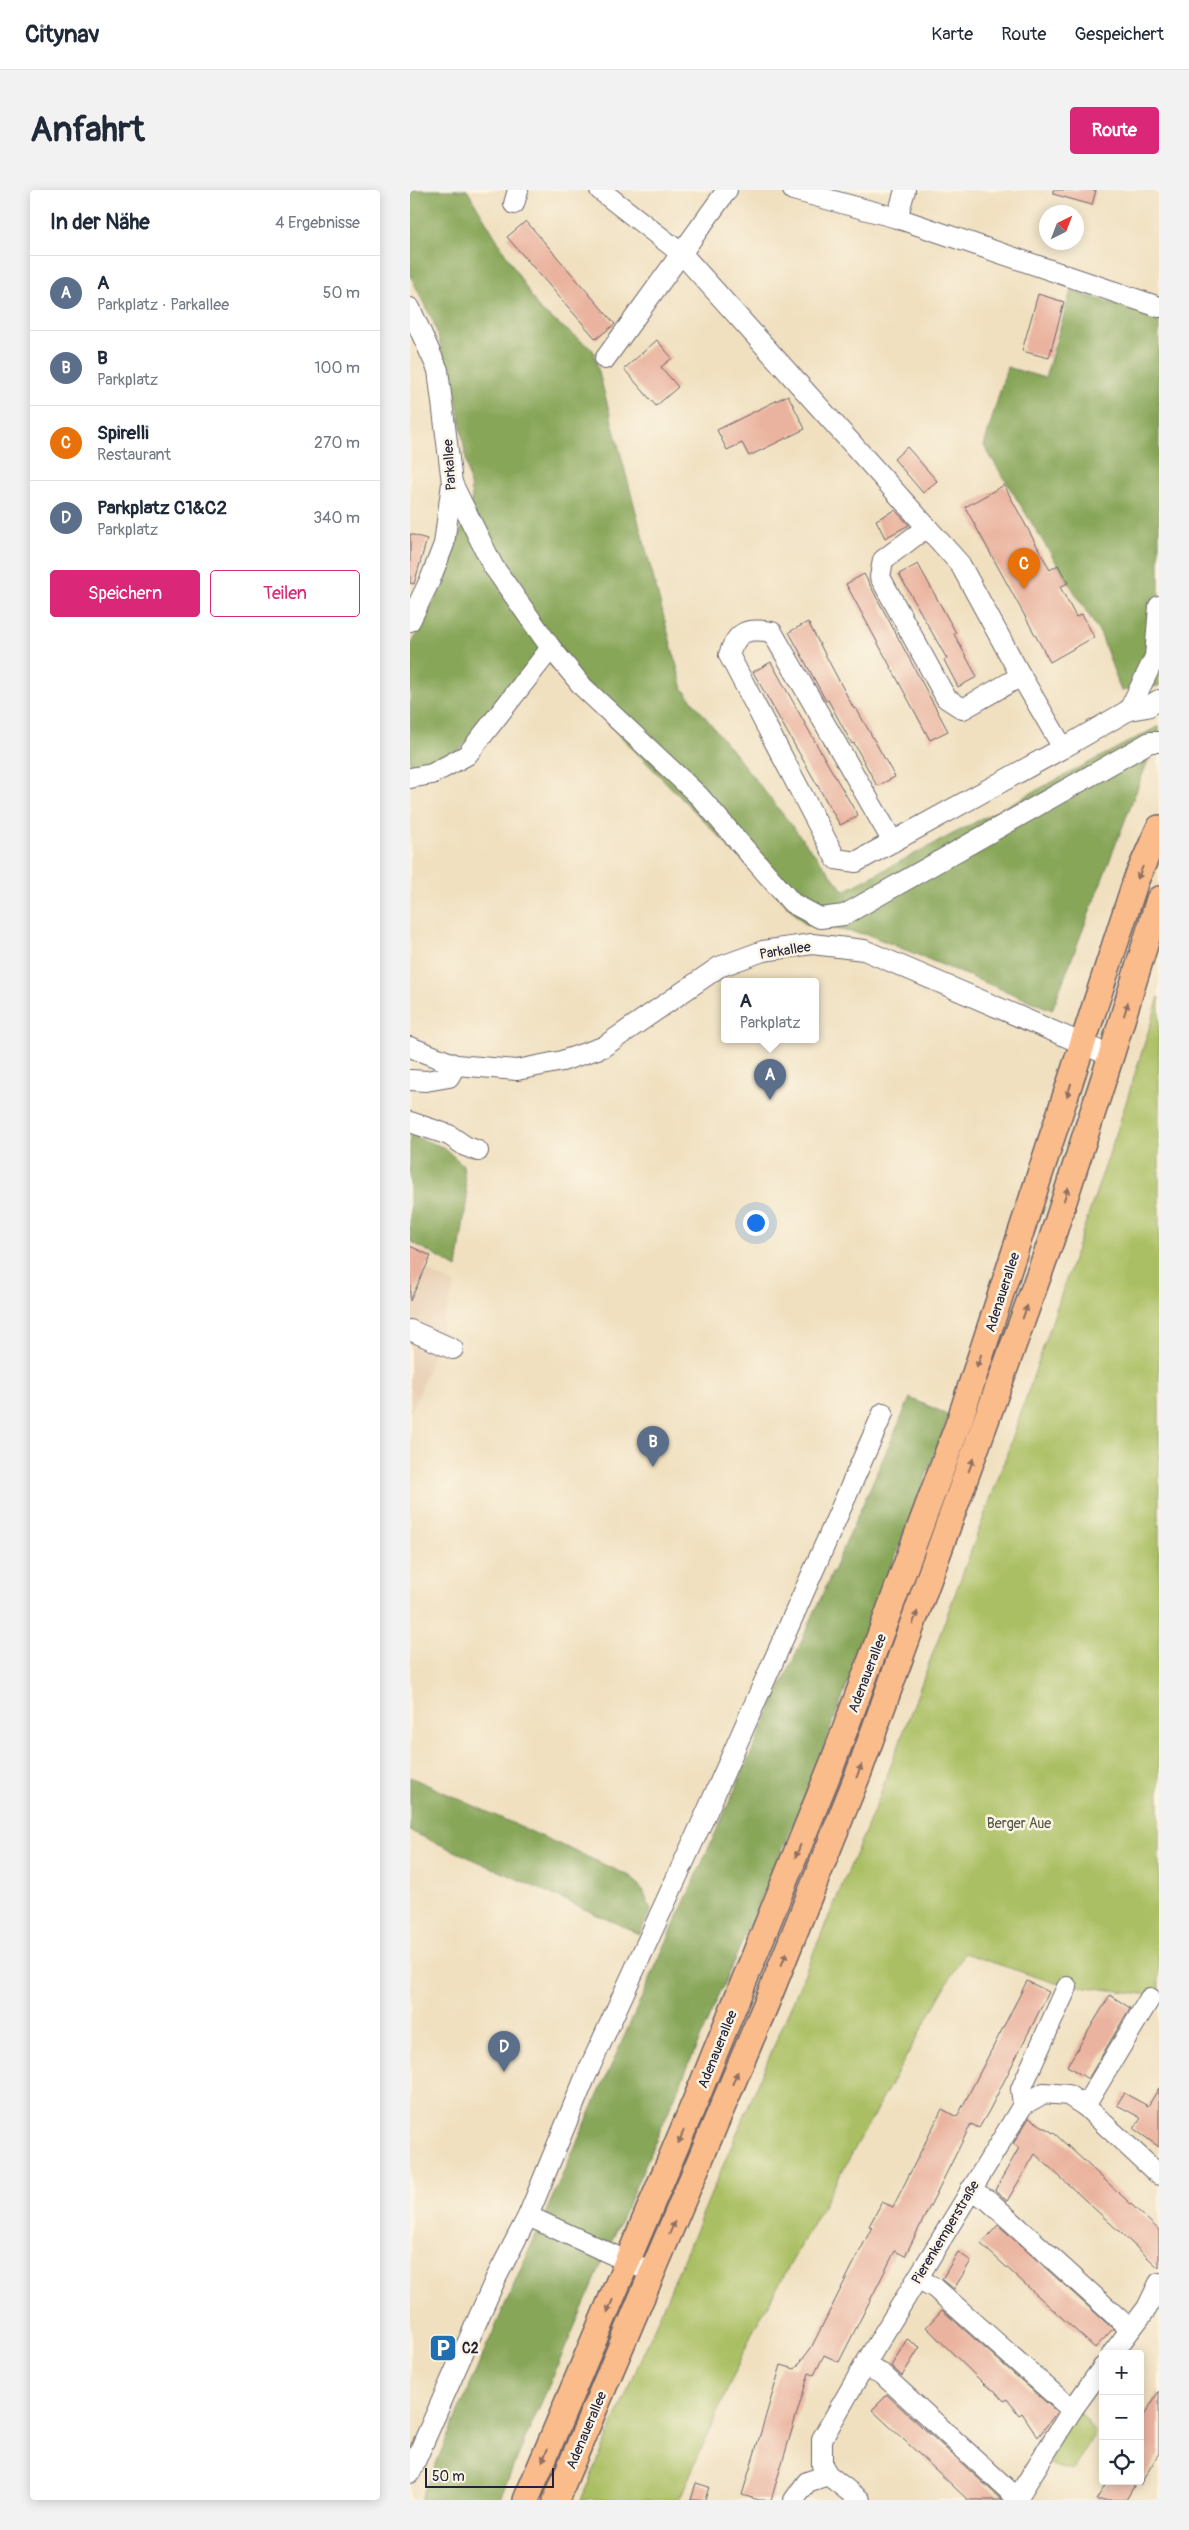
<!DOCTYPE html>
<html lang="de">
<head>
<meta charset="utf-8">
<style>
	:root { --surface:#fff; --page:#f2f2f3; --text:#1f2937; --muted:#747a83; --line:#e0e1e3; --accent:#db2777 }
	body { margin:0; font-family:Pangolin,sans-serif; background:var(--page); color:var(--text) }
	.controls { position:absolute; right:15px; bottom:15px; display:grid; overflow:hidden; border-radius:5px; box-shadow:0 2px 12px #0003 }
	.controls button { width:45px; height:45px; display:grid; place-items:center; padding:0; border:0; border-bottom:1px solid var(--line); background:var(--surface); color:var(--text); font:25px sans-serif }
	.compass { position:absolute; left:629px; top:15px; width:45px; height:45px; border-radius:50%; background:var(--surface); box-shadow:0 2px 12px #0003; rotate:42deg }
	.scale { position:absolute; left:15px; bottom:12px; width:129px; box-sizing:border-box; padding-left:5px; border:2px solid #22223b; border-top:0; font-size:14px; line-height:18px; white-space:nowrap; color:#22223b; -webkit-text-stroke:4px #fcf5e5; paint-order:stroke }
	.you { position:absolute; left:345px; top:1032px; width:18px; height:18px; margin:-12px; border:4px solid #fff; border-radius:50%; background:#1a73e8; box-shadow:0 0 0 8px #1a73e833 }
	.badge { display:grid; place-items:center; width:32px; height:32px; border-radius:50%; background:var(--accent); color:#fff; font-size:16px; font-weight:700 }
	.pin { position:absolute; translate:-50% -41px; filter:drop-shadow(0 1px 2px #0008) }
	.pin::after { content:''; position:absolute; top:26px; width:18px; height:15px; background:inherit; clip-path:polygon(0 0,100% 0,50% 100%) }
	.popup { position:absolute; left:311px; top:788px; width:98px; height:65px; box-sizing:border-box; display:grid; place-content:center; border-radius:5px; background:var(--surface); filter:drop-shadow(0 1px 4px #0005); font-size:16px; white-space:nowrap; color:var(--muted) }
	.popup b { font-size:19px; color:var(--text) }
	.popup::after { content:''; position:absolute; left:50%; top:100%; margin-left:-10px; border:10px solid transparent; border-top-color:var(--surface) }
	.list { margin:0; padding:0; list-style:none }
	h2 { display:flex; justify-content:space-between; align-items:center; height:65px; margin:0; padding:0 20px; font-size:21px }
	h2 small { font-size:16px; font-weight:400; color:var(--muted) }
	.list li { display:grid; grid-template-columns:32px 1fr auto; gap:15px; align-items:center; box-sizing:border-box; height:75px; padding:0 20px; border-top:1px solid var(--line) }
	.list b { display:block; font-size:19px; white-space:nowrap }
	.list p { margin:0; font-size:16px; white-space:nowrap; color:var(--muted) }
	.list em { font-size:16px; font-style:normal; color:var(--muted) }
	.actions { display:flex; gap:10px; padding:15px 20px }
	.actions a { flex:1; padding:11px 0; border:1px solid var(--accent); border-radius:5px; text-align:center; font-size:18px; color:var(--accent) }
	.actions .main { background:var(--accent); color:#fff }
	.icon { flex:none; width:28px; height:28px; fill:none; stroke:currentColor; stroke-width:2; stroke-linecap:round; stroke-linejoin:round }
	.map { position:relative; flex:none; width:749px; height:2310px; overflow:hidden; border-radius:5px }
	header { display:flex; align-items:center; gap:30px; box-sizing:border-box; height:70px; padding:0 25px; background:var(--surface); border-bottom:1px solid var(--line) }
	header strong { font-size:24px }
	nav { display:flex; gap:28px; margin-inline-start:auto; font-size:18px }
	.intro { display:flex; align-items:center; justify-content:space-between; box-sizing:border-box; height:120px; padding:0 30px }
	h1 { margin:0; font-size:35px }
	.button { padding:12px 22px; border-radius:5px; background:var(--accent); color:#fff; font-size:18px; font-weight:700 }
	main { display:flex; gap:30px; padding:0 30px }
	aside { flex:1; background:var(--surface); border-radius:5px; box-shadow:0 2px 12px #0003 }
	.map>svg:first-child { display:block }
	.built { fill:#ead2b8 }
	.green { fill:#aabf63; stroke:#66704f }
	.forest { fill:#87a659; stroke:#54644a }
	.building { fill:#eab39f }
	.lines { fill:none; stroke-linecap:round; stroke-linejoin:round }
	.minor-casing { stroke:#6a646a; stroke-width:22 }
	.major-casing { stroke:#6a646a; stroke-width:28 }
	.minor { stroke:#fff; stroke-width:20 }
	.major { stroke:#fabc8b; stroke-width:25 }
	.oneway { fill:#8e6f63 }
	.labels { text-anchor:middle; stroke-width:5; stroke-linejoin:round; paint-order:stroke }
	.street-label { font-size:14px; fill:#22223b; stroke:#fcf5e5 }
	.park-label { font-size:14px; fill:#525949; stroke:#fcf5e5 }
	.poi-label { font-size:14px; font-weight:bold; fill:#22223b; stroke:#fcf5e5; text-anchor:start }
</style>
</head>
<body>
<header>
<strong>Citynav</strong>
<nav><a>Karte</a><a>Route</a><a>Gespeichert</a></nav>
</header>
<div class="intro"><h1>Anfahrt</h1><a class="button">Route</a></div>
<main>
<aside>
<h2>In der Nähe<small>4 Ergebnisse</small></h2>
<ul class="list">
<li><span class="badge" style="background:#5c6f8a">A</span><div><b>A</b><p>Parkplatz · Parkallee</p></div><em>50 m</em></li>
<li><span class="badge" style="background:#5c6f8a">B</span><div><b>B</b><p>Parkplatz</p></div><em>100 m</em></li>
<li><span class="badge" style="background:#e8710a">C</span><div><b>Spirelli</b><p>Restaurant</p></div><em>270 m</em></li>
<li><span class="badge" style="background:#5c6f8a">D</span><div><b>Parkplatz C1&amp;C2</b><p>Parkplatz</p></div><em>340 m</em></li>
</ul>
<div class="actions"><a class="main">Speichern</a><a>Teilen</a></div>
</aside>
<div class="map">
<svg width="749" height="2310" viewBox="0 0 749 2310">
	<rect width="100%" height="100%" fill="#fcf5e5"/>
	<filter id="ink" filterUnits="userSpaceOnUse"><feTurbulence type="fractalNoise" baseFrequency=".02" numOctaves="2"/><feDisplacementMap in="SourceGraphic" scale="10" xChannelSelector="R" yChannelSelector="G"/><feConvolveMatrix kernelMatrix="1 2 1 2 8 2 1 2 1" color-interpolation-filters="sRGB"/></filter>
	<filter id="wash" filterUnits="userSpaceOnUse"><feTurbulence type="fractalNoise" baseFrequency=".0096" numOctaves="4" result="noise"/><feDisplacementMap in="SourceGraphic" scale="20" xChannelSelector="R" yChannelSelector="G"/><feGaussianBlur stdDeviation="1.12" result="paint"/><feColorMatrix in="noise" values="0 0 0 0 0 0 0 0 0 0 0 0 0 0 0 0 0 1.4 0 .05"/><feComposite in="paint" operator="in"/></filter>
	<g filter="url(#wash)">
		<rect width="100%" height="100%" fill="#f0e0c0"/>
		<polygon class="built" points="0,1071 45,1095 10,1203 0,1225"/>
		<g class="green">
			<polygon points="749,807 749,1806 645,1793 554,1763 343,2141 269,2310 171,2310 465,1618 592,1278 708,938"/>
			<polygon points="667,2219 685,2243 663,2280 635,2273"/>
		</g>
		<g class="forest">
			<polygon points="0,0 57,0 129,119 183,160 273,499 434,701 749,536 749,542 642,820 459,745 395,734 128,462 66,544 45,563 0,577 0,457 32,397 62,308 47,212 24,133 0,85"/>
			<polygon points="661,101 749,127 749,496 711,501 691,445 574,256 597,177 635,188"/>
			<polygon points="0,945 33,957 53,975 57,1008 47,1078 0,1051"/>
			<path d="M500 1208 539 1225 391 1617 89 2310H10C169 1941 337 1576 500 1208Z"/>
			<polygon points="0,1587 222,1687 233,1701 241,1720 230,1744 0,1641"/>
		</g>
		<g id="blocks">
			<g class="building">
				<polygon points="643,0 686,0 682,15 643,4"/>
				<polygon points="116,31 205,134 186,149 97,47"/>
				<polygon points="628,104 654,112 639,168 612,161"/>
				<polygon points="247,150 262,168 251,177 268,197 246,216 214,179"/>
				<polygon points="378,205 395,239 339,266 332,253 317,260 307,240"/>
				<polygon points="497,257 527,291 513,303 484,269"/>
				<polygon points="594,295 640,380 648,375 658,393 650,397 666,427 672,424 684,447 640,472 555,317"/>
				<polygon points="485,320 499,335 475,348 466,330"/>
				<polygon points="0,344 17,349 4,394 0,393"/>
				<polygon points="508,374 546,443 544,444 567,487 548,497 534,470 537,469 489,384"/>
				<polygon points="454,384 538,541 520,550 436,394"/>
				<polygon points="398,432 444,519 446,518 485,587 467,596 444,553 442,554 418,510 416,511 379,442"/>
				<polygon points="361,472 408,557 448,626 430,635 343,482"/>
				<polygon points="0,1056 21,1066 0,1111"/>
				<polygon points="617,1791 639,1802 580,1919 569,1938 561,1934 495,2066 485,2061 429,2172 414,2165 404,2185 399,2183 361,2310 349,2310 332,2305 371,2175 385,2179 401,2158 462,2037 459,2036 472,2012 483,2017 532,1919 547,1927"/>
				<polygon points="700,1805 720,1818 678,1889 657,1876"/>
				<polygon points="749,1898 749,1957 724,1939 731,1928 707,1915 714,1903 738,1916"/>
				<polygon points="619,1928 645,1944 749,2040 749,2078 625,1964 597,2011 585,2000 609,1958 603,1954"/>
				<polygon points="588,2035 703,2139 685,2158 571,2054"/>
				<polygon points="548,2062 561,2071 544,2099 532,2089"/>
				<polygon points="532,2120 647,2222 628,2247 612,2223 609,2225 597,2209 594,2211 585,2201 575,2195 516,2137"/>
				<polygon points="497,2149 510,2157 492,2186 481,2176"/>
				<polygon points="749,2201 749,2263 730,2295 730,2232"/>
				<polygon points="477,2205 592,2310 558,2310 462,2220"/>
				<polygon points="698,2291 727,2291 716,2310 686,2310"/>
				<polygon points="286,2293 299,2297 295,2310 281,2310"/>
			</g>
		</g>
	</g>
	<g filter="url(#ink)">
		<use href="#blocks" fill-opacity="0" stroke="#6a646a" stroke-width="1"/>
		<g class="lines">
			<g class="minor-casing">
				<g id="minor">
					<polyline points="190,0 272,64 550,374 611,486 653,558 719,520 737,517 749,510"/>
					<polyline points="383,0 487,28 749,117"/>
					<polyline points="104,14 108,0"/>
					<polyline points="487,28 495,0"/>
					<polyline points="0,118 28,180 42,293 34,354 20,390 0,431"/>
					<polyline points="195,169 317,0"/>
					<polyline points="42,293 83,376 141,458 173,497 289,606 382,713 410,728 434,725 740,552 749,552"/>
					<polyline points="517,337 473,370 470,387 536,508 553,519 611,486"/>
					<polyline points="719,520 745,467 749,416"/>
					<polyline points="0,588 22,584 57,565 141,458"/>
					<path d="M483 652 362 442C338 438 327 440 319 465L426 669 446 672 653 558"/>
					<polyline points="0,857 46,875 107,880 152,871 193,857 309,777 353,761 402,754 454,760 701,866"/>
					<polyline points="0,890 16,891 39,887 46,875"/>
					<polyline points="0,932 39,945 55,956 68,961"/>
					<polyline points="0,1140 43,1159"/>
					<polyline points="613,1915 611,1899 657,1797"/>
					<polyline points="675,1916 740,1808"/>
					<polyline points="560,2000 578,2010 720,2139"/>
					<polyline points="118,2026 243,2083"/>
					<polyline points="507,2088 525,2098 662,2220"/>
					<polyline points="702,2164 737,2118 749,2093"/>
					<polyline points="454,2176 472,2184 607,2308"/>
					<polyline points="0,2283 86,2088 118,2026 174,1890 299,1617 473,1223"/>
					<polyline points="384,2310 397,2292 418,2285"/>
					<polyline points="450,2310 418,2285 412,2275 412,2249 454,2176 613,1915 634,1903 658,1905 675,1916 749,1985"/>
					<polyline points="606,2310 662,2220 693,2177"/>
				</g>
			</g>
			<g class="major-casing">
				<g id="major">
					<polyline points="116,2310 289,1902 423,1572 550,1229 726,690 749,638"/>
					<polyline points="146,2310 356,1814 449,1582 641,1051 701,866 749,709"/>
				</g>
			</g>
			<use href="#minor" class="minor"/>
			<use href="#major" class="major"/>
		</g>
		<defs><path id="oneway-solid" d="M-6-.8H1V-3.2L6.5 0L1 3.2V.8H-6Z" transform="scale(1.25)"/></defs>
		<g class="oneway">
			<use href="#oneway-solid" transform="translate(730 683) rotate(113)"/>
			<use href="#oneway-solid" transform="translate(716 819) rotate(-73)"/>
			<use href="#oneway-solid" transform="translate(659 900) rotate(108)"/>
			<use href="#oneway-solid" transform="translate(656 1004) rotate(-72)"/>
			<use href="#oneway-solid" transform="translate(615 1122) rotate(-70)"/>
			<use href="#oneway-solid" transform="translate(569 1171) rotate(108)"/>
			<use href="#oneway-solid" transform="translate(561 1275) rotate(-70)"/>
			<use href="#oneway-solid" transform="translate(505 1428) rotate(-70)"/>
			<use href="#oneway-solid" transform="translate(449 1581) rotate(-69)"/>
			<use href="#oneway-solid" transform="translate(388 1661) rotate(112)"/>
			<use href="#oneway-solid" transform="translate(374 1769) rotate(-68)"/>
			<use href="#oneway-solid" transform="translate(325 1888) rotate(-67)"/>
			<use href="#oneway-solid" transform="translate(271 1947) rotate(113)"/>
			<use href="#oneway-solid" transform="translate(262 2038) rotate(-67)"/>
			<use href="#oneway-solid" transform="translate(200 2116) rotate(113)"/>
			<use href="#oneway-solid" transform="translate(135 2265) rotate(113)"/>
		</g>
	</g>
	<defs>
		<g id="parking-square" transform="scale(1.4375)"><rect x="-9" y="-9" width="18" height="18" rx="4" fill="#1f6fb2" stroke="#fcf5e5"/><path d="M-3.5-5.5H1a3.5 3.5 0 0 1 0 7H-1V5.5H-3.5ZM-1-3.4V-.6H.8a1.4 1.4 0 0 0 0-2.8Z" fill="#fff"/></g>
	</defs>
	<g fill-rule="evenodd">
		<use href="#parking-square" x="33" y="2158"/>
	</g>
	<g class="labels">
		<g class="street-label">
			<text transform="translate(39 275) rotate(-94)" y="5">Parkallee</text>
			<text transform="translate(375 760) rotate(-9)" y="5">Parkallee</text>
			<text transform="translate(592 1102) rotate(-72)" y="5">Adenauerallee</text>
			<text transform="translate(457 1483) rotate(-69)" y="5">Adenauerallee</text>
			<text transform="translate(307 1859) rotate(-68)" y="5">Adenauerallee</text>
			<text transform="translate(535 2042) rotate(-59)" y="5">Pierenkemperstraße</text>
			<text transform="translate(176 2240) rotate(-67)" y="5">Adenauerallee</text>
		</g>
		<g class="park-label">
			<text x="609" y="1638">Berger Aue</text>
		</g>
		<g class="poi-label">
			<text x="52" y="2163">C2</text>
		</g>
	</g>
</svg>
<div class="controls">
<button>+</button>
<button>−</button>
<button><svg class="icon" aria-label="locate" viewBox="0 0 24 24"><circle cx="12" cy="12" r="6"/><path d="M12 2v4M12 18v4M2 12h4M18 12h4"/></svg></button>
</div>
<svg class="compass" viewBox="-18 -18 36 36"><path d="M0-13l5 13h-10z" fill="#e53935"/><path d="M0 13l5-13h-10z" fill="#747a83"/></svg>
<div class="scale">50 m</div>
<div class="you"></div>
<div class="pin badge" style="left:360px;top:910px;background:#5c6f8a">A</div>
<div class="popup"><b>A</b>Parkplatz</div>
<div class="pin badge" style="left:243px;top:1277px;background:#5c6f8a">B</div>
<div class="pin badge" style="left:614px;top:399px;background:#e8710a">C</div>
<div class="pin badge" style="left:94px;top:1882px;background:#5c6f8a">D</div>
</div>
</main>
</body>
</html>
